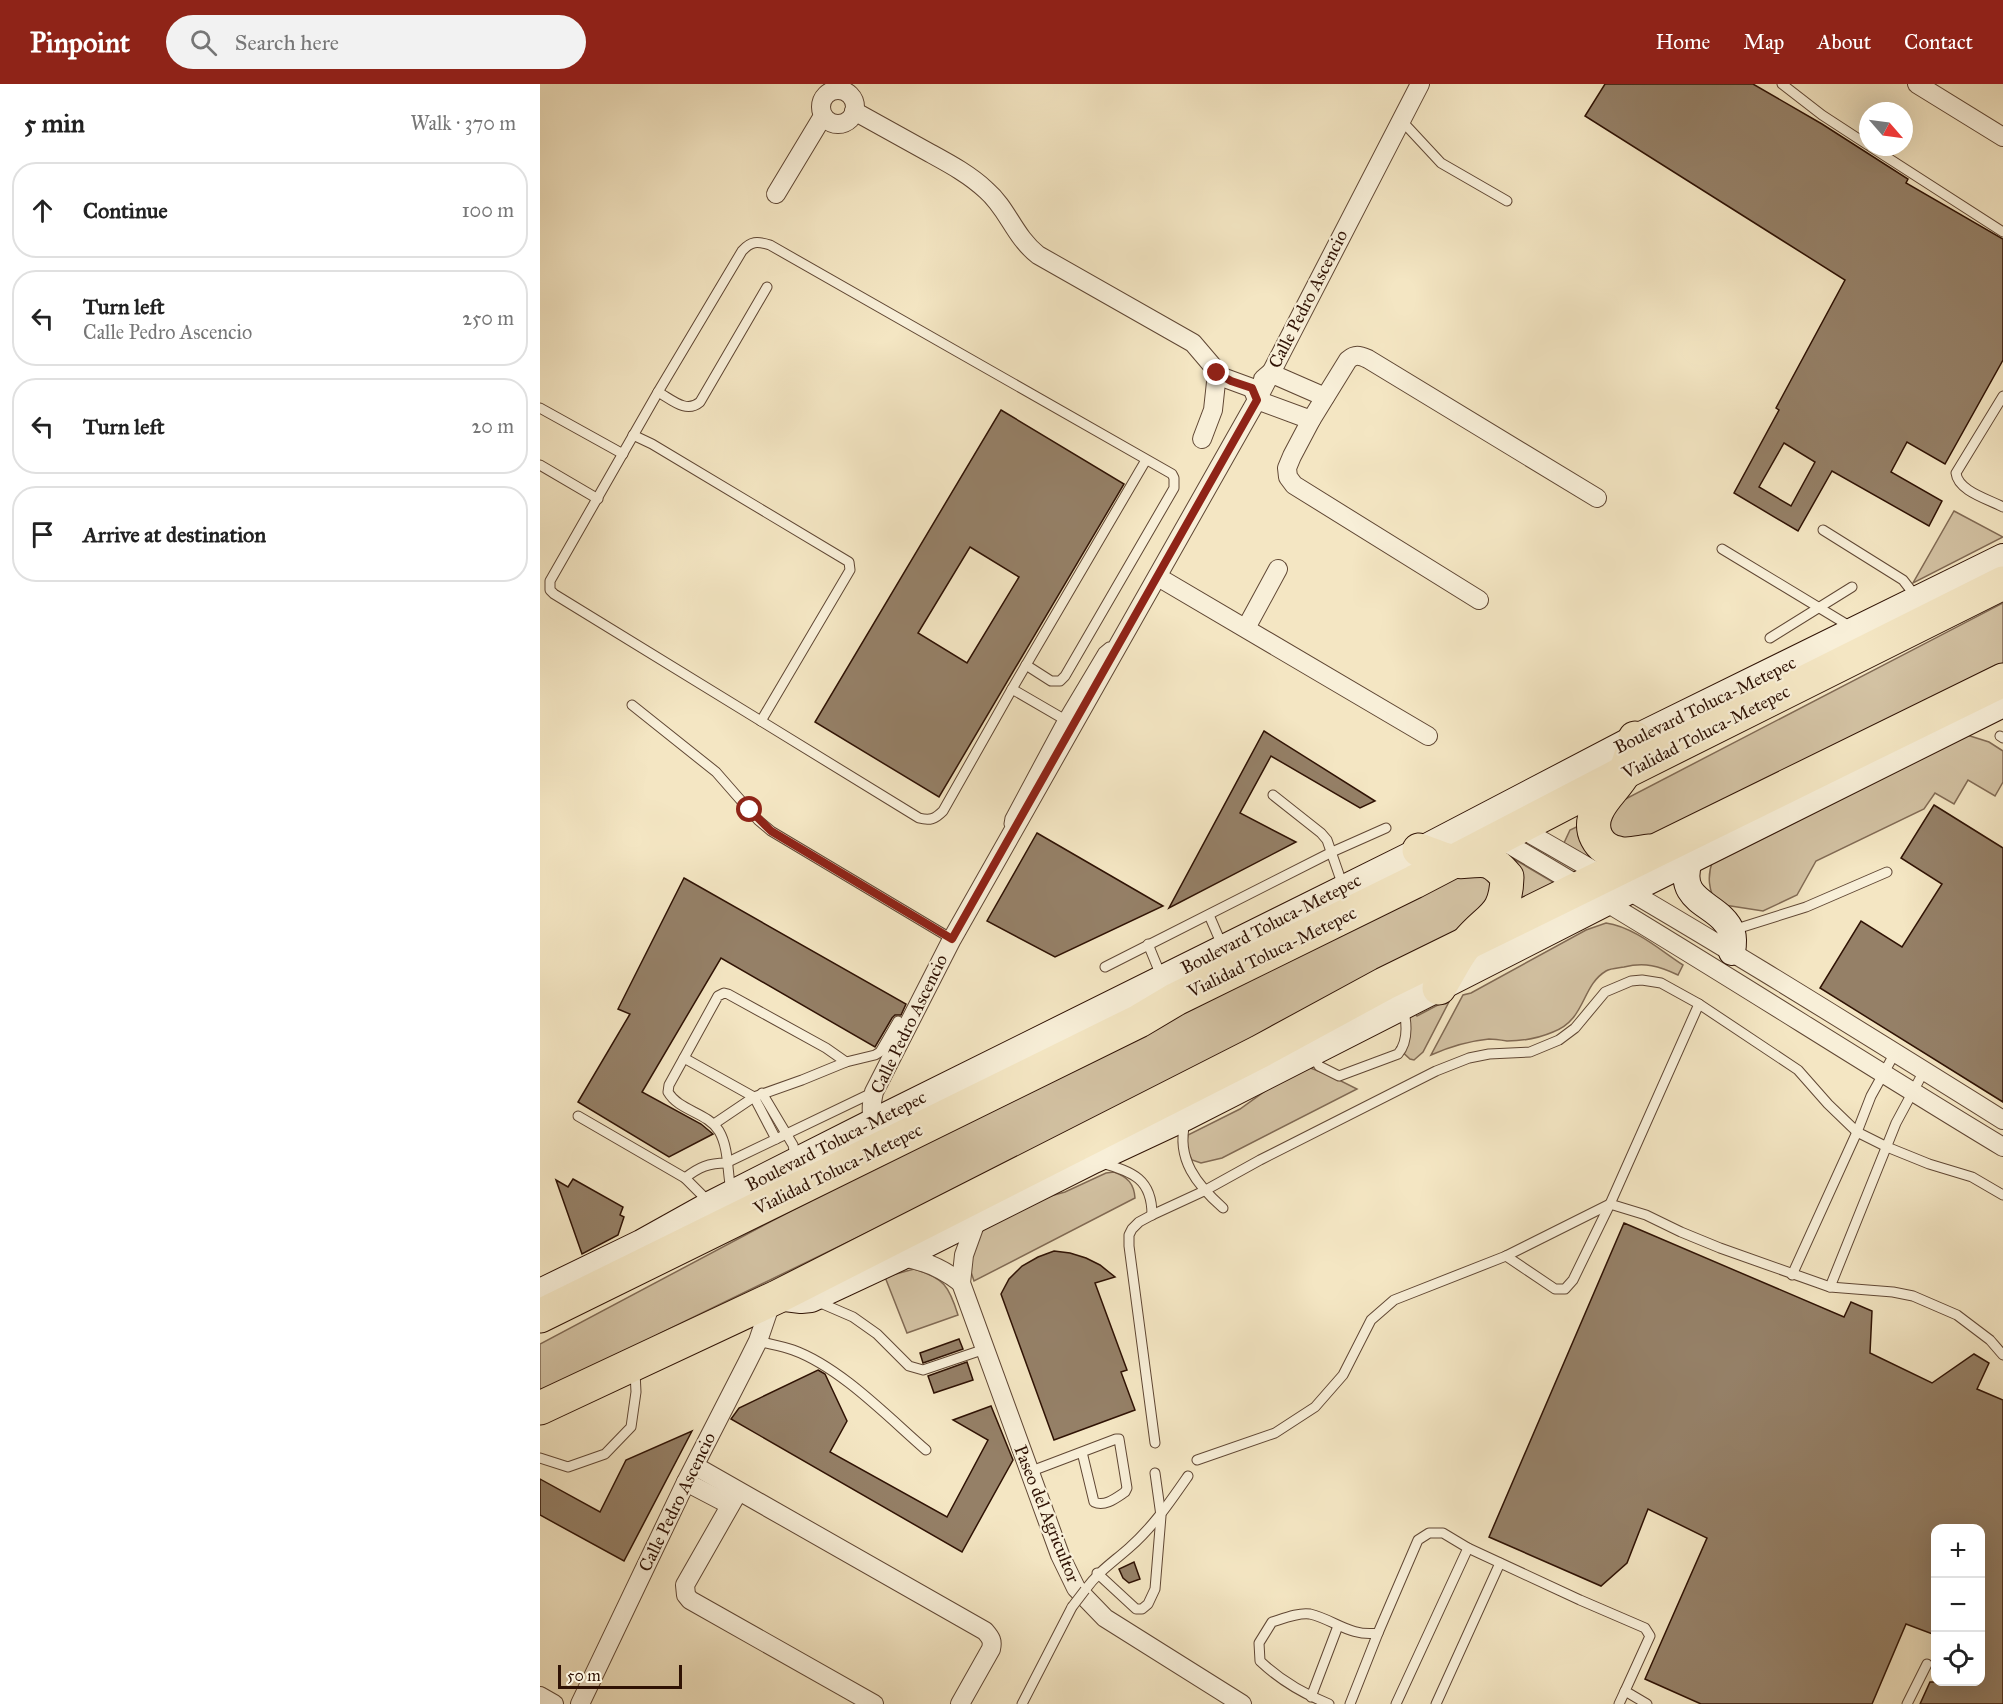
<!DOCTYPE html>
<html lang="en">
<head>
<meta charset="utf-8">
<style>
	:root { --surface:#fff; --page:#f2f2f2; --text:#222; --muted:#767676; --line:#e0e0e0; --accent:#8f2418 }
	body { margin:0; font-family:"IM FELL Great Primer",serif; background:var(--page); color:var(--text) }
	.controls { position:absolute; right:18px; bottom:18px; display:grid; overflow:hidden; border-radius:12px; box-shadow:0 6px 24px #0002 }
	.controls button { width:54px; height:54px; display:grid; place-items:center; padding:0; border:0; border-bottom:2px solid var(--line); background:var(--surface); color:var(--text); font:30px sans-serif }
	.compass { position:absolute; left:1319px; top:18px; width:54px; height:54px; border-radius:50%; background:var(--surface); box-shadow:0 6px 24px #0002; rotate:118deg }
	.scale { position:absolute; left:18px; bottom:15px; width:124px; box-sizing:border-box; padding-left:6px; border:3px solid #2f1204; border-top:0; font-size:16px; line-height:21px; white-space:nowrap; color:#2f1204; -webkit-text-stroke:4px #f8efd8; paint-order:stroke }
	.stop { position:absolute; width:18px; height:18px; margin:-14px; border:4px solid #8f2418; border-radius:50%; background:#fff }
	.stop.end { background:#8f2418; border-color:#fff; box-shadow:0 2px 6px #0008 }
	.list { margin:0; padding:0; list-style:none }
	h2 { display:flex; justify-content:space-between; align-items:center; height:78px; margin:0; padding:0 24px; font-size:26px }
	h2 small { font-size:20px; font-weight:400; color:var(--muted) }
	.list li { display:grid; grid-template-columns:39px 1fr auto; gap:18px; align-items:center; box-sizing:border-box; height:96px; margin:0 12px 12px; padding:0 12px; border:2px solid var(--line); border-radius:24px }
	.list b { display:block; font-size:22px; white-space:nowrap }
	.list p { margin:0; font-size:20px; white-space:nowrap; color:var(--muted) }
	.list em { font-size:20px; font-style:normal; color:var(--muted) }
	.icon { flex:none; width:33px; height:33px; fill:none; stroke:currentColor; stroke-width:2; stroke-linecap:round; stroke-linejoin:round }
	.map { position:relative; flex:none; width:1463px; height:1620px; overflow:hidden }
	header { display:flex; align-items:center; gap:36px; box-sizing:border-box; height:84px; padding:0 30px; background:var(--accent); color:#fff }
	header strong { font-size:28px }
	nav { display:flex; gap:33px; margin-inline-start:auto; font-size:21px }
	.search { width:420px; height:54px; background:var(--page); display:flex; align-items:center; gap:15px; box-sizing:border-box; padding:0 21px; border-radius:33px; color:var(--muted); font-size:22px }
	main { display:flex }
	aside { flex:1; background:var(--surface) }
	.map>svg:first-child { display:block }
	.green { fill:#d3c2a3; stroke:#816a54; stroke-width:1.5 }
	.building { fill:#958067; stroke:#2f1204; stroke-width:1.5; fill-rule:evenodd }
	.lines { fill:none; stroke-linecap:round; stroke-linejoin:round }
	.lane-casing { stroke:#604734; stroke-width:11 }
	.street-casing { stroke:#604734; stroke-width:20 }
	.secondary-casing { stroke:#2f1204; stroke-width:28 }
	.highway-casing { stroke:#2f1204; stroke-width:35 }
	.lane { stroke:#f8efd8; stroke-width:9 }
	.street { stroke:#f8efd8; stroke-width:18 }
	.secondary { stroke:#f8efd8; stroke-width:26 }
	.highway { stroke:#f4e6c3; stroke-width:33 }
	.lane-bridge-casing { stroke:#604734; stroke-width:11; stroke-linecap:butt }
	.lane-bridge { stroke:#f8efd8; stroke-width:9 }
	.route { stroke:#8f2418; stroke-width:8 }
	.labels { text-anchor:middle; stroke-width:4.5; stroke-linejoin:round; paint-order:stroke }
	.street-label { font-size:18px; fill:#2f1204; stroke:#f8efd8 }
</style>
</head>
<body>
<header>
<strong>Pinpoint</strong>
<div class="search"><svg class="icon" aria-label="search" viewBox="0 0 24 24"><circle cx="10" cy="10" r="6"/><path d="M15 15l6 6"/></svg>Search here</div>
<nav><a>Home</a><a>Map</a><a>About</a><a>Contact</a></nav>
</header>
<main>
<aside>
<h2>5 min<small>Walk · 370 m</small></h2>
<ul class="list">
<li><svg class="icon" aria-label="ahead" viewBox="0 0 24 24"><path d="M12 20V5M6 11l6-6 6 6"/></svg><div><b>Continue</b></div><em>100 m</em></li>
<li><svg class="icon" aria-label="left" viewBox="0 0 24 24"><path d="M17 20v-9H6M10 6l-5 5 5 5"/></svg><div><b>Turn left</b><p>Calle Pedro Ascencio</p></div><em>250 m</em></li>
<li><svg class="icon" aria-label="left" viewBox="0 0 24 24"><path d="M17 20v-9H6M10 6l-5 5 5 5"/></svg><div><b>Turn left</b></div><em>20 m</em></li>
<li><svg class="icon" aria-label="arrive" viewBox="0 0 24 24"><path d="M6 21V4h12l-3 4 3 4H6"/></svg><div><b>Arrive at destination</b></div></li>
</ul>
</aside>
<div class="map">
<svg width="1463" height="1620" viewBox="0 0 1463 1620">
	<rect width="100%" height="100%" fill="#f4e6c3"/>
	<filter id="stains"><feTurbulence type="fractalNoise" baseFrequency=".00333" numOctaves="4"/><feColorMatrix values="0 0 0 0 .2 0 0 0 0 .09 0 0 0 0 .02 0 0 0 .5 -.17"/></filter>
	<radialGradient id="worn" r=".72"><stop offset=".6" stop-color="#630" stop-opacity="0"/><stop offset="1" stop-color="#630" stop-opacity=".3"/></radialGradient>
	<g class="green">
		<polygon points="1414,427 1463,453 1373,499"/>
		<polygon points="1463,519 1463,582 1150,739 1091,760 1065,755 1072,722"/>
		<path d="M1427 651 1449 658 1463 667V698L1455 712 1428 696 1414 720 1395 709 1384 725 1276 777 1257 811 1223 827 1178 820C1168 808 1167 791 1173 776Z"/>
		<polygon points="1047,738 1065,783 1024,759 1030,746"/>
		<polygon points="972,774 1018,801 971,830"/>
		<polygon points="934,782 959,802 930,841 633,1000 121,1249 0,1315 0,1260 247,1129 910,789"/>
		<path d="M1066 839C1094 843 1120 866 1143 881L1138 891C1119 882 1105 878 1084 883 1079 884 1071 884 1066 887 1041 902 1046 936 1013 948 999 954 983 957 967 957 961 956 955 955 949 955 929 957 909 963 891 971L923 911 931 909 1046 846Z"/>
		<polygon points="911,914 883,968 874,976 870,975 857,963 865,957 870,927 873,925 877,932"/>
		<polygon points="768,983 791,992 817,1005 682,1074 661,1079 652,1076 646,1063 648,1051 700,1025 746,992"/>
		<path d="M574 1088C588 1093 594 1100 595 1114L434 1197 430 1185 432 1162 445 1142 496 1116 525 1108 566 1089Z"/>
		<path d="M374 1185C404 1194 409 1202 418 1231L367 1249 345 1193Z"/>
	</g>
	<g class="building">
		<path d="M1065 0H1213L1282 40 1368 95 1366 99 1463 155V276L1405 380 1367 358 1351 388 1402 417 1389 442 1292 387 1258 447 1194 409 1239 326 1236 324 1305 196 1045 32ZM1244 359 1275 378 1251 422 1219 403Z"/>
		<path d="M461 326 584 400 399 713 275 638ZM430 463 479 493 427 579 378 549Z"/>
		<polygon points="724,647 835,717 820,724 731,672 700,729 756,758 629,824"/>
		<polygon points="1394,721 1463,764 1463,1018 1280,904 1321,837 1362,863 1402,800 1361,774"/>
		<polygon points="497,749 623,822 515,873 447,837"/>
		<polygon points="144,794 366,920 361,931 355,931 352,934 335,963 181,874 102,1008 161,1040 173,1050 129,1073 38,1018 90,930 78,925"/>
		<polygon points="33,1095 83,1123 80,1131 84,1133 78,1151 42,1170 16,1096 28,1103"/>
		<polygon points="1084,1139 1304,1233 1311,1218 1332,1227 1330,1269 1392,1299 1434,1270 1449,1279 1437,1305 1463,1316 1463,1620 1380,1620 1390,1598 1440,1598 1440,1444 1395,1444 1395,1551 1366,1540 1332,1620 1161,1620 1105,1595 1167,1454 1108,1425 1087,1479 1061,1502 949,1453"/>
		<polygon points="514,1167 530,1169 546,1174 560,1181 575,1193 555,1199 587,1286 581,1288 595,1326 514,1356 461,1210 469,1195 482,1182 498,1173"/>
		<polygon points="419,1255 423,1265 383,1279 380,1269"/>
		<polygon points="427,1278 433,1296 394,1309 388,1292"/>
		<polygon points="278,1286 285,1290 307,1337 290,1368 407,1433 448,1356 413,1336 451,1322 473,1376 422,1468 191,1335 199,1324"/>
		<polygon points="152,1347 84,1477 0,1431 0,1395 60,1428 86,1376"/>
		<polygon points="594,1478 600,1495 589,1499 583,1494 579,1485"/>
	</g>
	<g class="lines">
		<g class="lane-casing">
			<g id="lane">
				<polyline points="1242,0 1282,31 1328,61"/>
				<polyline points="861,36 901,79 967,117"/>
				<polyline points="1331,63 1463,148"/>
				<path d="M118 308C131 315 146 330 160 318L227 203"/>
				<path d="M1463 312 1416 389C1418 407 1448 415 1463 423"/>
				<polyline points="0,324 83,370"/>
				<polyline points="93,351 112,360 309,478 310,486 221,637"/>
				<polyline points="0,381 58,415"/>
				<polyline points="1283,446 1363,496 1370,505 1372,516"/>
				<polyline points="1182,465 1311,543"/>
				<polyline points="1230,554 1312,503"/>
				<path d="M472 605 403 727C395 735 390 737 379 734L14 510 10 506V497L118 308 202 167C211 157 217 157 230 161L632 390 634 394V404L525 592 520 597H511L486 581"/>
				<polyline points="92,621 176,688 218,736 231,747 412,855"/>
				<polyline points="534,641 472,605 606,376"/>
				<polyline points="1460,652 1463,654"/>
				<polyline points="733,711 781,749 787,756 803,802"/>
				<polyline points="469,740 470,734 523,635 563,568 569,563 575,563"/>
				<polyline points="669,831 682,861"/>
				<polyline points="1193,846 1266,823 1347,788"/>
				<polyline points="608,860 622,894"/>
				<polyline points="565,883 792,768 846,744"/>
				<path d="M772 970 779 982 799 992 858 970C869 957 867 939 863 923"/>
				<polyline points="144,974 214,1013 236,1055"/>
				<polyline points="306,978 335,971 340,968 358,937"/>
				<polyline points="222,1009 253,1061 256,1076"/>
				<polyline points="38,1032 145,1094 170,1119"/>
				<path d="M645 1039C636 1075 657 1101 683 1124"/>
				<path d="M174 1040 214 1013 262 996 306 978 286 964 188 910 184 909 178 912 129 1001 128 1008C139 1027 167 1028 179 1047 189 1064 187 1087 191 1106"/>
				<path d="M562 1079C593 1088 612 1095 612 1131"/>
				<path d="M145 1094C159 1083 169 1079 186 1079L334 1008"/>
				<polyline points="966,1172 1015,1205 1025,1205 1033,1196 1070,1120 1159,920"/>
				<polyline points="1252,1191 1317,1048 1331,1012 1356,967"/>
				<polyline points="1290,1203 1356,1039 1384,987"/>
				<polyline points="276,1217 313,1233 337,1250 369,1282 383,1286 445,1265"/>
				<path d="M218 1257C229 1260 242 1262 253 1266 300 1283 348 1333 386 1366"/>
				<polyline points="615,1359 589,1162 589,1151 592,1145 599,1138 612,1131 664,1107 720,1076 896,987 929,974 949,970 990,968 1019,956 1035,944 1065,908 1091,897 1102,896 1121,899 1159,920 1258,986 1288,1020 1317,1048 1347,1063 1389,1080 1432,1093 1463,1111"/>
				<polyline points="0,1374 28,1383 65,1370 91,1343 96,1308 95,1288"/>
				<polyline points="657,1376 735,1349 775,1323 803,1291 831,1236 854,1216 966,1172 1070,1120 1106,1131 1141,1148 1180,1164 1290,1203 1353,1208 1373,1212 1417,1231 1450,1256 1463,1271"/>
				<path d="M489 1388 576 1355H579L587 1404 585 1408C576 1414 565 1423 554 1418L542 1368"/>
				<polyline points="557,1489 596,1525 602,1525 608,1520 615,1505 621,1432 615,1389"/>
				<path d="M545 1506C559 1487 572 1479 589 1464 613 1443 630 1418 648 1392"/>
				<polyline points="771,1613 798,1542"/>
				<polyline points="482,1620 532,1523"/>
				<path d="M789 1620C764 1610 740 1596 720 1577L719 1559 732 1538C742 1535 759 1528 770 1530 795 1536 810 1553 838 1549L878 1456 889 1449H903L928 1464 1040 1516 1105 1544 1110 1552 1085 1607 1107 1620"/>
				<polyline points="810,1620 838,1549"/>
				<polyline points="856,1620 928,1464"/>
				<polyline points="896,1620 960,1479"/>
				<polyline points="1079,1620 1085,1607"/>
				<polyline points="1367,1620 1387,1580"/>
			</g>
		</g>
		<g class="street-casing">
			<g id="street">
				<polyline points="1377,0 1463,53"/>
				<circle cx="298" cy="23" r="17"/>
				<path d="M314 27C339 41 363 54 388 68 408 79 429 90 446 106 468 125 474 152 498 171L653 259 682 293 712 304"/>
				<polyline points="236,110 283,32"/>
				<polyline points="723,295 730,289 785,313"/>
				<polyline points="713,306 717,316 771,336"/>
				<polyline points="662,355 673,326 677,289"/>
				<polyline points="618,493 888,652"/>
				<path d="M939 516 754 401 748 393 747 384 752 372 771 336 808 276C815 270 819 271 828 275L1057 414"/>
				<polyline points="706,544 738,485"/>
				<path d="M978 743C1143 836 1303 936 1463 1036"/>
				<path d="M958 754C1129 853 1294 961 1463 1063"/>
				<path d="M338 1049C331 1032 330 1025 334 1008L412 855 717 316 880 0"/>
				<polyline points="437,1135 424,1171 421,1199 520,1471 536,1504 565,1534 702,1620"/>
				<path d="M361 1173C384 1176 402 1184 421 1199"/>
				<path d="M155 1382 445 1547C451 1554 453 1557 451 1565L420 1620"/>
				<polyline points="146,1398 190,1421"/>
				<polyline points="198,1408 145,1501 146,1511 150,1516 334,1620"/>
				<polyline points="0,1612 14,1620"/>
				<polyline points="40,1620 146,1398 207,1279 218,1257 232,1216"/>
			</g>
		</g>
		<g class="secondary-casing">
			<g id="secondary">
				<path d="M1149 777C1135 821 1181 818 1192 849 1194 855 1193 862 1192 868"/>
				<polyline points="0,1208 101,1159 171,1120 333,1038 875,769 1095,654 1463,473"/>
				<polyline points="237,1213 261,1216 271,1215 361,1173 554,1076 646,1033 1089,807 1463,620"/>
			</g>
		</g>
		<g class="highway-casing">
			<g id="highway">
				<path d="M1095 654C1092 665 1090 679 1084 689 1076 703 1063 713 1057 727 1048 746 1058 765 1078 769 1088 772 1100 768 1110 767"/>
				<path d="M879 766C889 769 901 775 911 777 939 781 945 766 967 793 966 834 949 832 927 859 916 872 908 890 899 904"/>
				<polyline points="0,1232 599,937 636,915 874,798 1085,688 1463,499"/>
				<polyline points="0,1324 237,1213 719,968 844,900 1463,596"/>
			</g>
		</g>
		<use href="#lane" class="lane"/>
		<use href="#street" class="street"/>
		<use href="#secondary" class="secondary"/>
		<use href="#highway" class="highway"/>
		<g class="lane-bridge-casing">
			<polyline id="lane-bridge" points="532,1523 545,1506"/>
		</g>
		<use href="#lane-bridge" class="lane-bridge"/>
	</g>
	<g class="lines">
		<polyline class="route" points="210,726 231,747 412,855 717,316 712,304 691,297 677,289"/>
	</g>
	<g class="labels">
		<g class="street-label">
			<text transform="translate(768 215) rotate(-63)" y="6">Calle Pedro Ascencio</text>
			<text transform="translate(1165 621) rotate(-26)" y="6">Boulevard Toluca-Metepec</text>
			<text transform="translate(1166 648) rotate(-27)" y="6">Vialidad Toluca-Metepec</text>
			<text transform="translate(731 840) rotate(-27)" y="6">Boulevard Toluca-Metepec</text>
			<text transform="translate(732 868) rotate(-26)" y="6">Vialidad Toluca-Metepec</text>
			<text transform="translate(369 940) rotate(-64)" y="6">Calle Pedro Ascencio</text>
			<text transform="translate(296 1057) rotate(-27)" y="6">Boulevard Toluca-Metepec</text>
			<text transform="translate(298 1085) rotate(-26)" y="6">Vialidad Toluca-Metepec</text>
			<text transform="translate(137 1418) rotate(-64)" y="6">Calle Pedro Ascencio</text>
			<text transform="translate(507 1430) rotate(68)" y="6">Paseo del Agricultor</text>
		</g>
	</g>
	<rect width="100%" height="100%" filter="url(#stains)"/>
	<rect width="100%" height="100%" fill="url(#worn)"/>
</svg>
<div class="controls">
<button>+</button>
<button>−</button>
<button><svg class="icon" aria-label="locate" viewBox="0 0 24 24"><circle cx="12" cy="12" r="6"/><path d="M12 2v4M12 18v4M2 12h4M18 12h4"/></svg></button>
</div>
<svg class="compass" viewBox="-18 -18 36 36"><path d="M0-13l5 13h-10z" fill="#e53935"/><path d="M0 13l5-13h-10z" fill="#767676"/></svg>
<div class="scale">50 m</div>
<div class="stop" style="left:210px;top:726px"></div>
<div class="stop end" style="left:677px;top:289px"></div>
</div>
</main>
</body>
</html>
